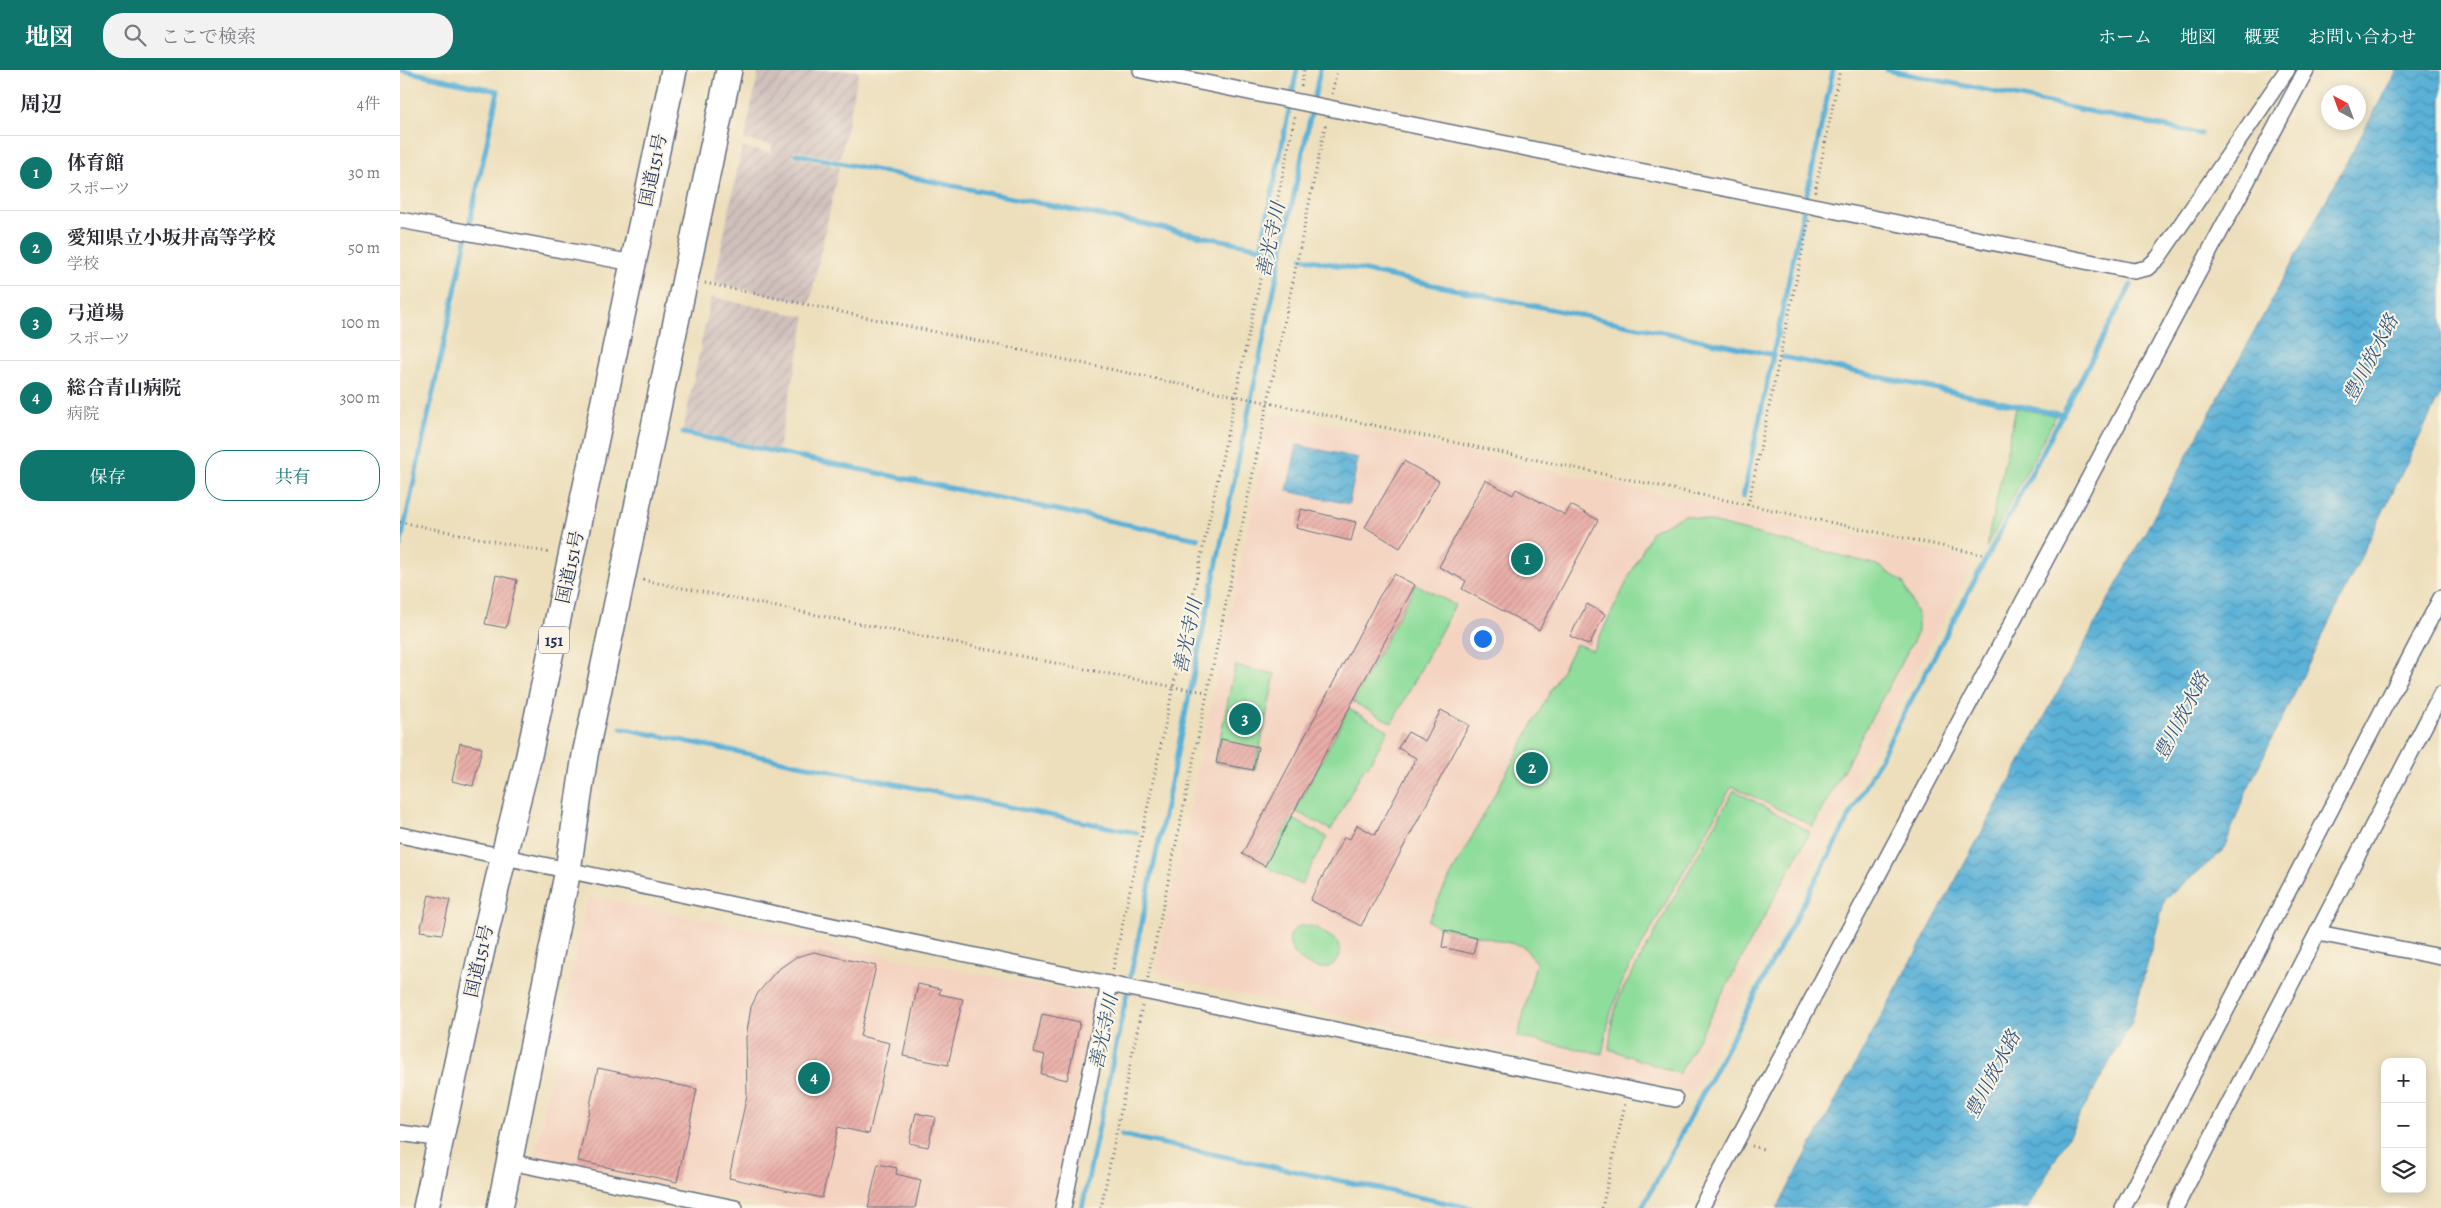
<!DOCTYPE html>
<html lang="ja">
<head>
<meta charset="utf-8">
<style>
	:root { --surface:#fff; --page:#f2f2f3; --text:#2b2b33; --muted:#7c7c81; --line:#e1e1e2; --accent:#0f766e }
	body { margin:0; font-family:Alegreya,"Noto Serif JP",serif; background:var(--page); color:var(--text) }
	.controls { position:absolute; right:15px; bottom:15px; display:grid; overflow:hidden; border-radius:10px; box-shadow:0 2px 12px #0003 }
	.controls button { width:45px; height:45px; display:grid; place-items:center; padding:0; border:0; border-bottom:1px solid var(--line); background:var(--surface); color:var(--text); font:25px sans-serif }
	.compass { position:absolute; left:1921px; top:15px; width:45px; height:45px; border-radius:50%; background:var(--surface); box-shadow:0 2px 12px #0003; rotate:319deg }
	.you { position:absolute; left:1082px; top:568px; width:18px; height:18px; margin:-12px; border:4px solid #fff; border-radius:50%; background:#1a73e8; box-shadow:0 0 0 8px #1a73e833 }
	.badge { display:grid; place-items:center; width:32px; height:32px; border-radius:50%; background:var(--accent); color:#fff; font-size:16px; font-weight:700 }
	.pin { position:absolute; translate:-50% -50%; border:2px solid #fff; box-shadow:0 1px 5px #0006 }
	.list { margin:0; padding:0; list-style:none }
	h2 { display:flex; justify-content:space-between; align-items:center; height:65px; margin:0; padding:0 20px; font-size:21px }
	h2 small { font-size:16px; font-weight:400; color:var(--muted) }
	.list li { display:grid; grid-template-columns:32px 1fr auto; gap:15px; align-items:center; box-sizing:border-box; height:75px; padding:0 20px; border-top:1px solid var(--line) }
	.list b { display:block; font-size:19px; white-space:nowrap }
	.list p { margin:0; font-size:16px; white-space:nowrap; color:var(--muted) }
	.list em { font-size:16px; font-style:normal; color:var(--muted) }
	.actions { display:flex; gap:10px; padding:15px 20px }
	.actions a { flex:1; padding:11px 0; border:1px solid var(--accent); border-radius:20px; text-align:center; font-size:18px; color:var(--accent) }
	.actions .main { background:var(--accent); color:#fff }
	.icon { flex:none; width:28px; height:28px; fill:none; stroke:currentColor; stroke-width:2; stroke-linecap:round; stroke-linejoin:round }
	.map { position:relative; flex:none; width:2041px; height:1138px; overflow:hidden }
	header { display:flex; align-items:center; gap:30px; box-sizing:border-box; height:70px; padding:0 25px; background:var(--accent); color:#fff }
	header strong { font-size:24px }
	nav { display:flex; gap:28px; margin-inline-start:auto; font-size:18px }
	.search { width:350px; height:45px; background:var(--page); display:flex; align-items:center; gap:12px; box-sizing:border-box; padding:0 18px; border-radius:20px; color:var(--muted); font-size:19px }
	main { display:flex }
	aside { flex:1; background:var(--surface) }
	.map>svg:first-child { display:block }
	.built { fill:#f4d3c1 }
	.industrial { fill:url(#industrial-furrows) }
	.green { fill:#8fdd9b; stroke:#55867c }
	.water { fill:url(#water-waves); stroke:#3a709a }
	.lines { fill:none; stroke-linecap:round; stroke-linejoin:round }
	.stream { stroke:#5ab1d7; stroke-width:5 }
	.building { fill:url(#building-hatch) }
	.minor-casing { stroke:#646d7f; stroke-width:18 }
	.trunk-casing { stroke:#646d7f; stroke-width:28 }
	.path { stroke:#646d7f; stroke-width:3; stroke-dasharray:1 4; stroke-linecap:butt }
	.minor { stroke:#fff; stroke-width:15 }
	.trunk { stroke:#fff; stroke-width:25 }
	.labels { text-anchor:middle; stroke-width:4; stroke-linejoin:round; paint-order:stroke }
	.shield { fill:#fcf5e5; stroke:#5e6a86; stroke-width:1 }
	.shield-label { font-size:16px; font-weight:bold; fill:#1b2f5e }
	.street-label { font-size:18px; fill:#1b2f5e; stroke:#fcf5e5 }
	.water-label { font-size:19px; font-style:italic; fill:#2e5682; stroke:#fcf5e5 }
</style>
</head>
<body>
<header>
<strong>地図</strong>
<div class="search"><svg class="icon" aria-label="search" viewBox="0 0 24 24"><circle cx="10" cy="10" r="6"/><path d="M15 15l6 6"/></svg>ここで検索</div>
<nav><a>ホーム</a><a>地図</a><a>概要</a><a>お問い合わせ</a></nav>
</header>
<main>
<aside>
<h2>周辺<small>4件</small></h2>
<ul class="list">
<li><span class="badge">1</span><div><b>体育館</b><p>スポーツ</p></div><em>30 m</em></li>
<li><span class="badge">2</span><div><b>愛知県立小坂井高等学校</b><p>学校</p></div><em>50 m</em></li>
<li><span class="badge">3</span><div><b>弓道場</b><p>スポーツ</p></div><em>100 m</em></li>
<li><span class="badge">4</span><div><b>総合青山病院</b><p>病院</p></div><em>300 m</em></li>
</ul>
<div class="actions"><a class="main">保存</a><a>共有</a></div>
</aside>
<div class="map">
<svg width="2041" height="1138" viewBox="0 0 2041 1138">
	<defs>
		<pattern id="industrial-furrows" width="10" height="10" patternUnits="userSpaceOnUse" patternTransform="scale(1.25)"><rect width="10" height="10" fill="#d0c0bc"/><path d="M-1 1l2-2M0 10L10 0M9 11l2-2" fill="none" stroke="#b2a5a4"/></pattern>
		<pattern id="water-waves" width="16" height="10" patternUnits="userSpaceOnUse" patternTransform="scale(1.25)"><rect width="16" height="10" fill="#5ab1d7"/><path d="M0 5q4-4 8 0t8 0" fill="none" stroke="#4a90b2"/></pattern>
		<pattern id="building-hatch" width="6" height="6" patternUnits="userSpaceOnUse" patternTransform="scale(1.25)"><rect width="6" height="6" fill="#e9ada7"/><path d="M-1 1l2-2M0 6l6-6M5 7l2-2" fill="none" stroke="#c79592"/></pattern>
	</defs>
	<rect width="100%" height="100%" fill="#fcf5e5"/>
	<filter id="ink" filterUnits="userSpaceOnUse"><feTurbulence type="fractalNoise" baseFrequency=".02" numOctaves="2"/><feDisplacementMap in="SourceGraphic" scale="10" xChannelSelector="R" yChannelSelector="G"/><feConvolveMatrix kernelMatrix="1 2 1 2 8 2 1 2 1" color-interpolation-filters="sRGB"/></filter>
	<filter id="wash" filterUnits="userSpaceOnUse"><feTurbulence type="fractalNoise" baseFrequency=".0096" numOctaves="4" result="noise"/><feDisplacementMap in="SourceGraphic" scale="20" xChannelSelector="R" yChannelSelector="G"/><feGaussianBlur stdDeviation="1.12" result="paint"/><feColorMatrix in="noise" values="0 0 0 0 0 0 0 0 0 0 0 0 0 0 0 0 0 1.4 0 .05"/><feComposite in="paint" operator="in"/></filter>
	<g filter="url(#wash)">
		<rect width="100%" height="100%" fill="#eddfbc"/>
		<g class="built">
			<polygon points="872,342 1567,488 1571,498 1292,1023 764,907 756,898"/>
			<polygon points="188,826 694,927 651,1138 377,1138 134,1090"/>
		</g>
		<g class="industrial">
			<polygon points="359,0 459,0 440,89 394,80 393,87 439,97 410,233 314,213 342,77 371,83 372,75 344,70"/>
			<polygon points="311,227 406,247 378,380 283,360"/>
		</g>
		<g class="green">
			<polygon points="1616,338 1656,346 1586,478"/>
			<polygon points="1285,445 1477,495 1503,512 1518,546 1518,562 1413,756 1332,716 1225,905 1210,945 1202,984 1118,967 1136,893 1123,876 1039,857 1028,851 1042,822 1176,574 1193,580 1252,461"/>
			<polygon points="1016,514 1055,535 992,653 953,632"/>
			<polygon points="835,596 875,604 855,701 815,693"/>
			<polygon points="949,639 988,660 968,697 965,696 931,760 895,741"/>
			<polygon points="1334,720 1410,762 1279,1004 1209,979 1212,951 1220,925"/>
			<polygon points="891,748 927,767 901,815 865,796"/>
			<path d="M902 855 916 857 938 872 940 885C926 921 863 872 902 855Z"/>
		</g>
		<g class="water">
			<polygon points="1997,0 2041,0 2041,323 1847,720 1823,781 1765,829 1731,954 1628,1138 1377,1138"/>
			<polygon points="897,375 958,388 949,434 887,421"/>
		</g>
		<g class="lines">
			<g class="stream">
				<polyline points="1487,0 1801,64"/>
				<polyline points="396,84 861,178"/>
				<polyline points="883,182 861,178 897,0"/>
				<polyline points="902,188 1374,285"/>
				<polyline points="1383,287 1663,345"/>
				<polyline points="283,363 798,469"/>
				<polyline points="1343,427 1433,0"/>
				<polyline points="0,476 98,21 1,0"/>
				<polyline points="221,658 737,763"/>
				<polyline points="721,1065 1071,1138"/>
				<polyline points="682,1138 920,0"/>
				<polyline points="1242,1138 1731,215"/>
			</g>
		</g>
		<g id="blocks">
			<g class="building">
				<polygon points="1004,391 1039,411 1000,478 965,457"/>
				<polygon points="1085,410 1113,425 1116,419 1165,445 1171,435 1198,450 1139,560 1062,519 1066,511 1039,497"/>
				<polygon points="901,439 956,452 951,471 896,458"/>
				<polygon points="994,504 1015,515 865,796 842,784 979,527"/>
				<polygon points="96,505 117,510 106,558 85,554"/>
				<polygon points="1187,534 1205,544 1189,575 1170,566"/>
				<polygon points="1041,640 1069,655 961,856 910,830 944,767 950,769 957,755 975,765 1016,688 998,678 1008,662 1025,671"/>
				<polygon points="821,669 858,677 853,700 816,693"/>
				<polygon points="60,673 82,678 73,716 52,711"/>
				<polygon points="29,825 50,830 42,864 20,861"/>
				<polygon points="1045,860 1077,868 1073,884 1042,877"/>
				<polygon points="414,882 476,896 460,966 490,973 469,1064 438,1057 422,1128 329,1108 347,1025 346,968 351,937 358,923 376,901 396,887"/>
				<polygon points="518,914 541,919 539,924 563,929 548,995 503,986"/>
				<polygon points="642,944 680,952 667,1010 641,1004 645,985 634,982"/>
				<polygon points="198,998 297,1019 277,1112 178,1091"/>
				<polygon points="516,1043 535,1047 528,1077 509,1073"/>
				<polygon points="478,1094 497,1098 496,1104 521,1110 515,1138 468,1138"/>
			</g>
		</g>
	</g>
	<g filter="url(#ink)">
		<use href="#blocks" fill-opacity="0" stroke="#646d7f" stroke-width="1"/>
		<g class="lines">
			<g class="minor-casing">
				<g id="minor">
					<polyline points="741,0 1734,201 1747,198 1758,188 1887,0"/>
					<polyline points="0,150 233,193"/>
					<polyline points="0,765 709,914 1275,1029"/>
					<polyline points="1918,863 2041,887"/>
					<polyline points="0,1063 41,1069"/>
					<polyline points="110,1092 335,1138"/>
					<polyline points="663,1138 709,914"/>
					<polyline points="1301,1138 1906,0"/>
					<polyline points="1723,1138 2041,528"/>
					<polyline points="1775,1138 2041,624"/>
				</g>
			</g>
			<g class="trunk-casing">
				<g id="trunk">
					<path d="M26 1138C58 988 89 838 128 690L274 0"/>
					<polyline points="100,1138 168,800 185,685 329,0"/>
				</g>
			</g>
			<g class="path">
				<polyline points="901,16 904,0"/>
				<polyline points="932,24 937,0"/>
				<polyline points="1415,122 1440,0"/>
				<polyline points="305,213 1584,485"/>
				<polyline points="1348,435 1409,150"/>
				<polyline points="0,452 151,483"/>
				<polyline points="243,510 774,617 807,622"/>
				<polyline points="713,899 895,47"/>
				<polyline points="748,908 926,52"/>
				<polyline points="1352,1076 1366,1080"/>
				<polyline points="701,1138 742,936"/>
				<polyline points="1202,1138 1225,1034"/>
			</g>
			<use href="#minor" class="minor"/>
			<use href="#trunk" class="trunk"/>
		</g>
	</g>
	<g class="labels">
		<rect class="shield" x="139" y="556.5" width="30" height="27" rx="4"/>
		<g class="shield-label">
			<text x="154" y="576">151</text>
		</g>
		<g class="street-label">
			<text transform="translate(253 100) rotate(-78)" y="6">国道151号</text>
			<text transform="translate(170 497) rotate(-78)" y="6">国道151号</text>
			<text transform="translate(79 891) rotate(-77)" y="6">国道151号</text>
		</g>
		<g class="water-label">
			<text transform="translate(870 170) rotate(-78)" y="7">善光寺川</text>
			<text transform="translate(1970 288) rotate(-62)" y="7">豊川放水路</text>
			<text transform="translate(787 566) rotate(-78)" y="7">善光寺川</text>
			<text transform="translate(1781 646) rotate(-62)" y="7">豊川放水路</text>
			<text transform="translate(703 962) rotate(-78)" y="7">善光寺川</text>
			<text transform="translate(1592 1004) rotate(-62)" y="7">豊川放水路</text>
		</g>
	</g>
</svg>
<div class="controls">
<button>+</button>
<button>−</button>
<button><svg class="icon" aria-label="layers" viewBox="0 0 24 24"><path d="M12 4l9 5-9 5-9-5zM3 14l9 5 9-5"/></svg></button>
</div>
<svg class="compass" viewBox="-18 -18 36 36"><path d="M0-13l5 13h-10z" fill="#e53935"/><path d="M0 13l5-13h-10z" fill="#7c7c81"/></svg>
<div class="you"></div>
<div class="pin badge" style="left:1127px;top:489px">1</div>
<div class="pin badge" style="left:1132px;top:698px">2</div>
<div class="pin badge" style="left:845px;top:649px">3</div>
<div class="pin badge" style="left:414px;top:1008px">4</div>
</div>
</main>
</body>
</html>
